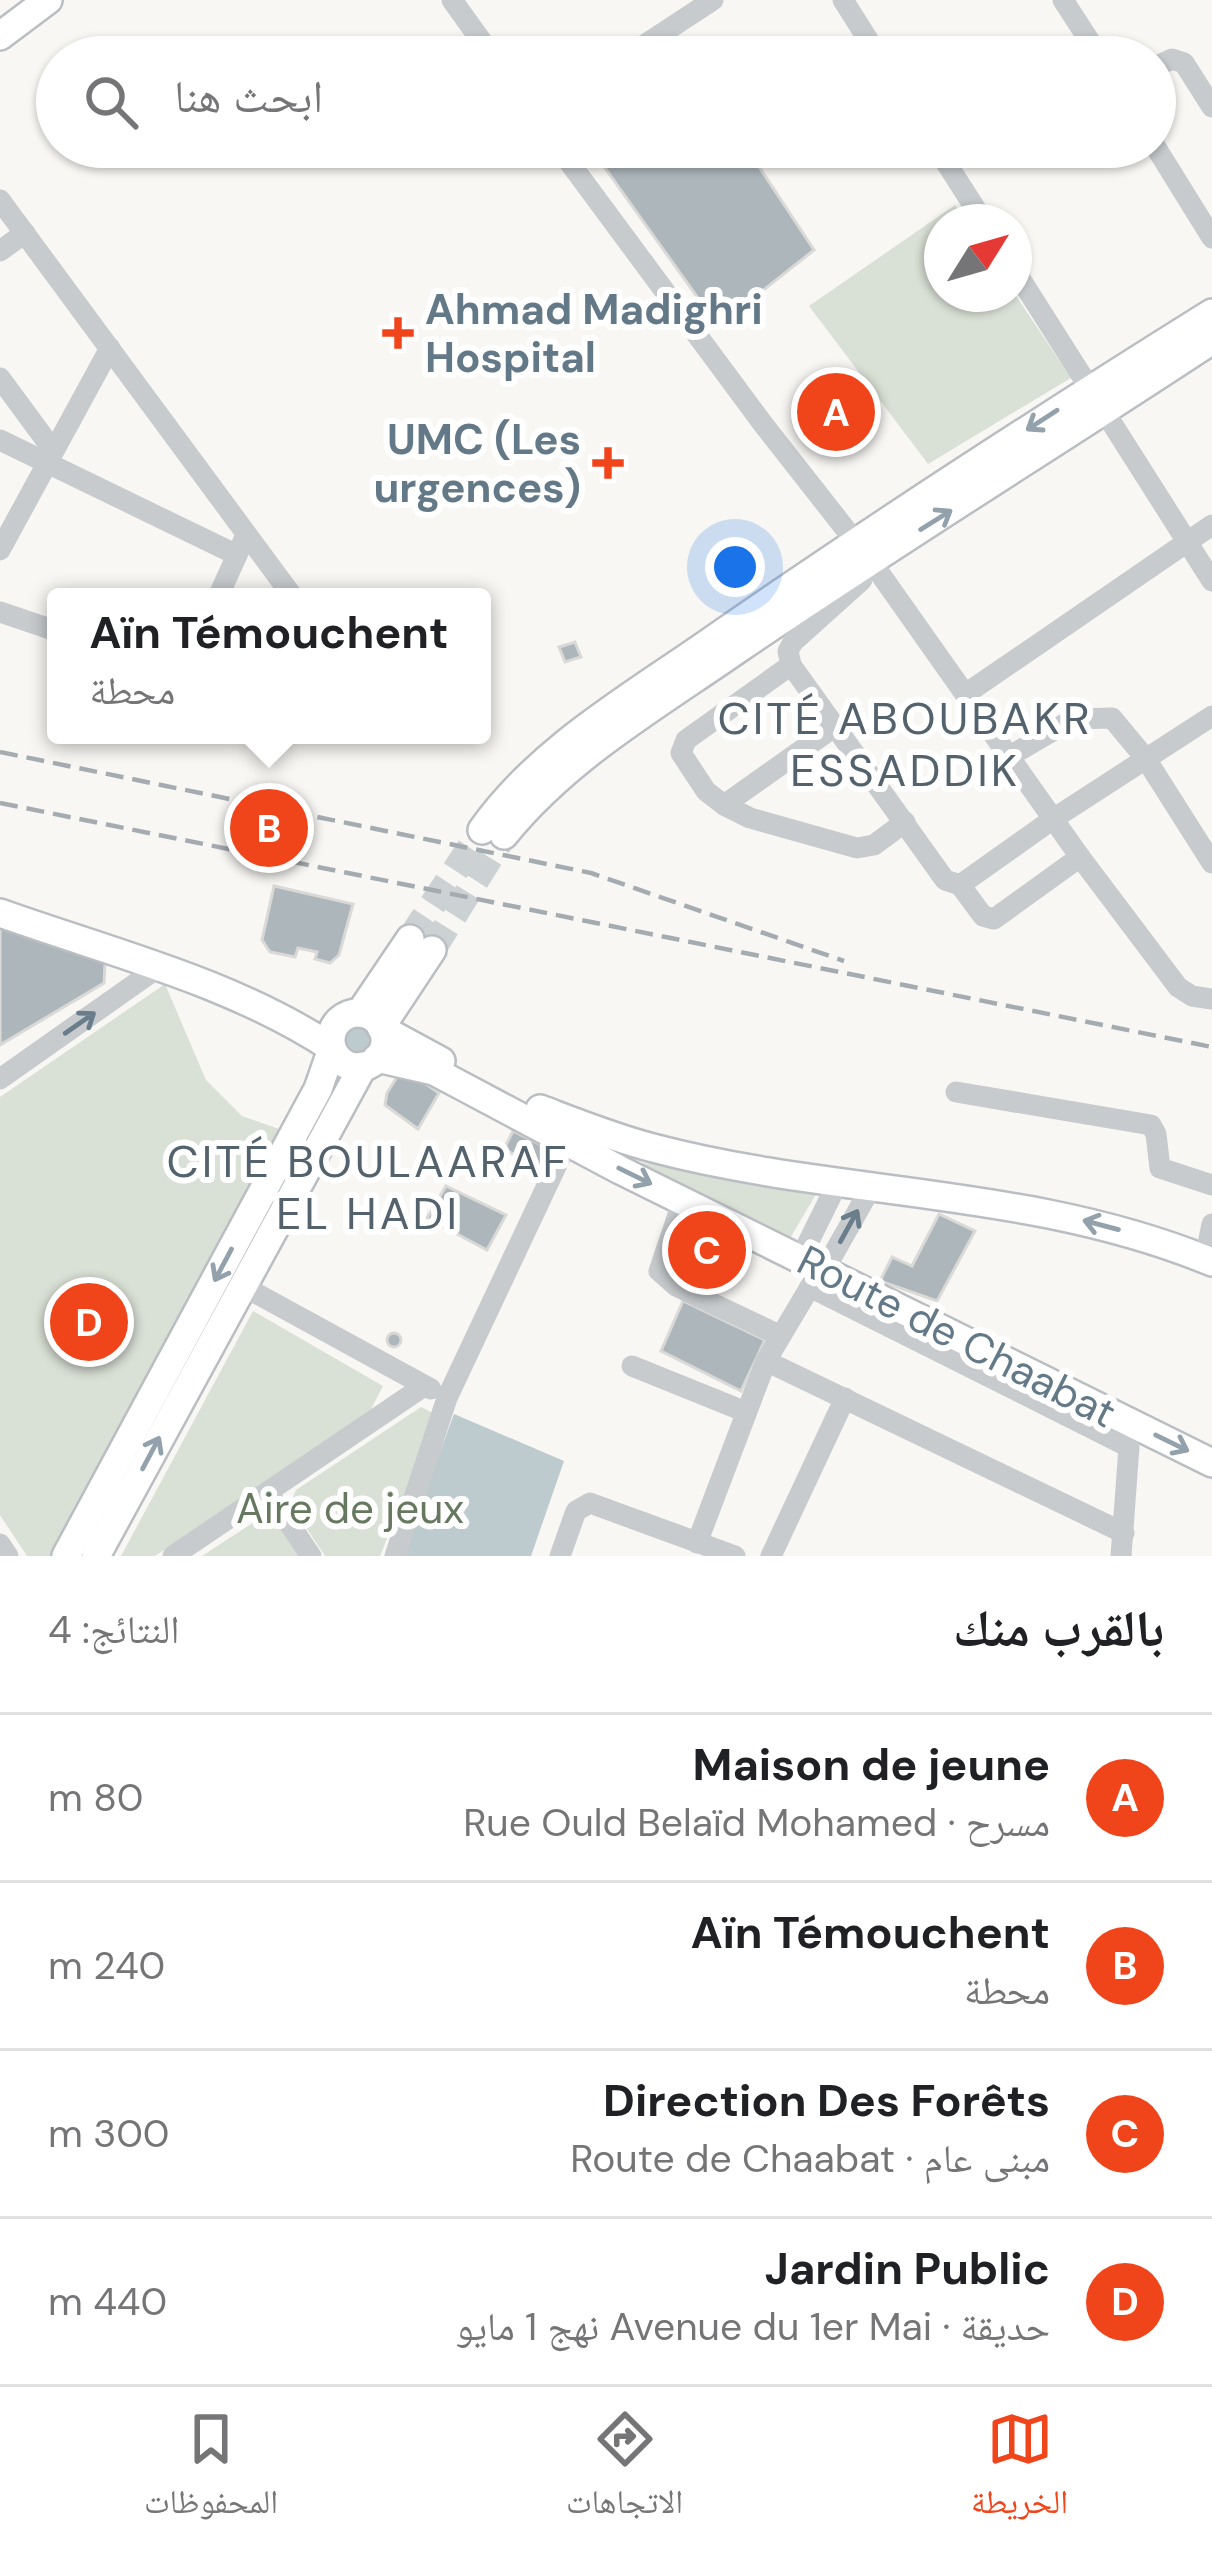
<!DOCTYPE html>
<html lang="ar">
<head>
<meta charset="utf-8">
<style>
	:root { --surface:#fff; --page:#f6f6f6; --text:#202124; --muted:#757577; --line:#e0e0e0; --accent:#f0451b }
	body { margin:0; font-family:"DM Sans","Noto Naskh Arabic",sans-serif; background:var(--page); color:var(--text); direction:rtl }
	.compass { position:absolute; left:924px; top:204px; width:108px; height:108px; border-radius:50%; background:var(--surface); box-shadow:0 3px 9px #0004; rotate:53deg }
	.you { position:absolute; left:735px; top:567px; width:42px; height:42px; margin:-30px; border:9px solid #fff; border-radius:50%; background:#1a73e8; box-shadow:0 0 0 18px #1a73e833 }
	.badge { display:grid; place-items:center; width:78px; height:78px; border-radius:50%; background:var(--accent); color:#fff; font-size:39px; font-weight:700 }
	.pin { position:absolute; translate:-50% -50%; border:6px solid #fff; box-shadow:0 3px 12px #0006 }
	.popup { position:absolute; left:47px; top:588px; width:444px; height:156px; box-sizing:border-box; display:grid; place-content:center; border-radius:12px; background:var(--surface); filter:drop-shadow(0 3px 9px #0005); font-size:39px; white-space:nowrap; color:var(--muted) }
	.popup b { font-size:45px; color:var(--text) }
	.popup::after { content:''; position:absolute; left:50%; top:100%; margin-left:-24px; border:24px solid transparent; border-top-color:var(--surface) }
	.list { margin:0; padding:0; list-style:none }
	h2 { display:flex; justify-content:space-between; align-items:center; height:156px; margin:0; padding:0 48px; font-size:51px }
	h2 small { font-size:39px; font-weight:400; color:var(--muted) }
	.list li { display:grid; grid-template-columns:78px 1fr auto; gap:36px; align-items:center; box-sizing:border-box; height:168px; padding:0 48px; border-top:3px solid var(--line) }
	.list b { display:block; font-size:45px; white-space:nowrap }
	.list p { margin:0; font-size:39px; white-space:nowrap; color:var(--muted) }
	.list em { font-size:39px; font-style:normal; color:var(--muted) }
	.icon { flex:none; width:66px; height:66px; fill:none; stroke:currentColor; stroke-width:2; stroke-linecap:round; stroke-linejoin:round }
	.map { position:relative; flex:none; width:1212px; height:1556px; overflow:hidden; direction:ltr }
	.search { position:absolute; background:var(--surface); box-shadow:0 3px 9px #0004; left:36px; right:36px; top:36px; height:132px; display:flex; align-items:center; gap:30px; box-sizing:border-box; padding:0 42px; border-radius:66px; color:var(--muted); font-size:45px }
	.sheet { height:828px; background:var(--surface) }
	nav { display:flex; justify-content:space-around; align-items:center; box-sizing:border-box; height:168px; border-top:3px solid var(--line); background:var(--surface); font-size:33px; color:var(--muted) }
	nav a { display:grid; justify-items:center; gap:6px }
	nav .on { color:var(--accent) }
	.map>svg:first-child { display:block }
	.green { fill:#d9e0d5 }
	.water { fill:#bdcace }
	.building { fill:#adb6bb; stroke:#d9d9d7; stroke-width:3 }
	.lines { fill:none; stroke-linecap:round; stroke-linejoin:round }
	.major-tunnel { stroke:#ccd1d3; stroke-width:27; stroke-dasharray:27 14; stroke-linecap:butt }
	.major-casing { stroke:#babec2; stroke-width:32 }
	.minor { stroke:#c7cbce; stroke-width:21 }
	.major { stroke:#fff; stroke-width:27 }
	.rail { stroke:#a5acb1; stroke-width:4.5; stroke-dasharray:18 9; stroke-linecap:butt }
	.oneway { stroke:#92a1ab }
	.oneway2 { stroke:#697d8b }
	.poi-dot { fill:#f0451b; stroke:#fff; stroke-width:4.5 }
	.labels { text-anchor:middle; stroke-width:12; stroke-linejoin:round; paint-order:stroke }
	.poi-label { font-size:42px; font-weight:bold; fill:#647987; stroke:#fff; text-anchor:start }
	.street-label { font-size:42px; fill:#647987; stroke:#fff }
	.park-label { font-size:42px; fill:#667960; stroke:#fff }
	.neighbourhood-label { font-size:45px; letter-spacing:3px; fill:#53626c; stroke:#fff }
</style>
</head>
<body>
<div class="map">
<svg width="1212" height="1556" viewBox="0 0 1212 1556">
	<rect width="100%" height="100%" fill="#f8f7f4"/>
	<g class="green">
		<polygon points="955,205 967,222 942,222 942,294 1014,293 1071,378 928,464 809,306"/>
		<polygon points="165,984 206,1080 242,1116 279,1129 55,1556 27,1556 0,1515 0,1097"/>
		<polygon points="624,1161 822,1184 789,1240"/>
		<polygon points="253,1311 383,1386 369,1413 155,1556 121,1556"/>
		<polygon points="421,1407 437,1415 380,1556 325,1556 290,1503 296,1490"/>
		<polygon points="271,1511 301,1556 202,1556"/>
	</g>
	<g class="water">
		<circle cx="358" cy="1038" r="19"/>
		<polygon points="454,1414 564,1461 531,1556 402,1556"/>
	</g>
	<g class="building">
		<polygon points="590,147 746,147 814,250 718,326"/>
		<polygon points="575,642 581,657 565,662 559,647"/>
		<polygon points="274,886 353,904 339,955 330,963 315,959 317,952 298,948 295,957 270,952 262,940"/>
		<polygon points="0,926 105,963 104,983 0,1045"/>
		<polygon points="410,1073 439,1093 418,1129 385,1105 387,1093 397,1077"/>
		<polygon points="513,1131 551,1150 541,1170 504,1149"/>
		<polygon points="446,1186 506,1215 487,1250 427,1218"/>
		<polygon points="939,1214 975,1231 937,1301 880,1281 892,1257 912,1266"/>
		<polygon points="683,1301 765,1340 741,1391 661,1351"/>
		<circle cx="394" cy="1340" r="7"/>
	</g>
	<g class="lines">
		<g class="major-tunnel">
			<polyline points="410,939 482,830"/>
			<polyline points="432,950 504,835"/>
		</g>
		<g class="major-casing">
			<g id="major">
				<polyline points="0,36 48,0"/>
				<path d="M482 830C540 748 633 696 714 639 877 526 1044 418 1212 313"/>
				<path d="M504 835C567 757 656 706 738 649 894 543 1054 444 1212 340"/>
				<path d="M0 913C112 953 232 982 332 1048"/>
				<polyline points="360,1013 410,939"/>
				<circle cx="358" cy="1040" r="27"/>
				<polyline points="381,1027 432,950"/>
				<polyline points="382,1029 441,1061"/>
				<polyline points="377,1058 434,1071 620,1170 1212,1463"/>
				<path d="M540 1109C577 1123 614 1138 653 1148 839 1197 1030 1187 1212 1262"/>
				<polyline points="66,1556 318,1089 332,1049"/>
				<polyline points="96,1556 363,1066"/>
			</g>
		</g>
		<g class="minor">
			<polyline points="452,0 493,57"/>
			<polyline points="843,0 879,57"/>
			<polyline points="1063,0 1100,57"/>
			<polyline points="626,57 713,0"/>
			<polyline points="1155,67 1172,59 1184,63 1212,107"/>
			<polyline points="1155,146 1212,238"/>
			<polyline points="558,147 763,424 876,568 1080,857 1178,987 1192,996 1212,999"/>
			<polyline points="936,147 984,222"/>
			<polyline points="0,200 293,597"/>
			<polyline points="0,251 25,233"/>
			<polyline points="1014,269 1212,581"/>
			<polyline points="0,378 53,450"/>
			<polyline points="0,440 237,555 245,537"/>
			<polyline points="0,550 110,348"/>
			<polyline points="862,580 793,642 788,651 791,665 686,740 681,753 706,791 724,805 750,818 857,848 874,845 905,822"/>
			<polyline points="218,597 237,555"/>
			<polyline points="0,612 56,631"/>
			<polyline points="791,665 945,880 960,885 983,916 994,919 1080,857"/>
			<polyline points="967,693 1212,525"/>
			<polyline points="1010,756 1073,719 1112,718 1146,759 1212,863"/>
			<polyline points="724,805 837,725"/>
			<polyline points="960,885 1053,819 1212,716"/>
			<polyline points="0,1079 159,967"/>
			<polyline points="956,1092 1151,1125 1156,1134 1160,1168 1212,1185"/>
			<polyline points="683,1200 659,1271 676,1286 781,1336"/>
			<polyline points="801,1257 839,1180"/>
			<polyline points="1205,1259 1212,1224"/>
			<polyline points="241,1285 431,1389"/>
			<polyline points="810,1287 1129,1447 1121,1556"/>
			<polyline points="766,1361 1124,1533"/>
			<polyline points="632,1366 746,1412"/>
			<polyline points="268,1492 311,1556"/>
			<polyline points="697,1543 766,1361 810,1287 825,1269 873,1184"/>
			<polyline points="0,1544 8,1556"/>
			<polyline points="173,1556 424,1386"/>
			<polyline points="395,1556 447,1398 560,1158"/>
			<polyline points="560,1556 576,1511 590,1503 735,1556"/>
			<polyline points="771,1556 845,1398"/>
		</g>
		<use href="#major" class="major"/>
		<g class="rail">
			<polyline points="0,752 591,873 844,961"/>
			<polyline points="0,803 1212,1047"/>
		</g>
	</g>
	<defs><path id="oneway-shaft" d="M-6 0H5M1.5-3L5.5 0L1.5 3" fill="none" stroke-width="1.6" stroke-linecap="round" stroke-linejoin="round" transform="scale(3)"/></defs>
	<g class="oneway">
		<use href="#oneway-shaft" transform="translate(1042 420) rotate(147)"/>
		<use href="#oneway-shaft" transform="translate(936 520) rotate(-32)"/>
		<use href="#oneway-shaft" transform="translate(635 1176) rotate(26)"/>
		<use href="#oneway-shaft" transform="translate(1101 1225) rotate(-165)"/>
		<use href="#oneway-shaft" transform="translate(223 1265) rotate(118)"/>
		<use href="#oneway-shaft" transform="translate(1172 1443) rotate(26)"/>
		<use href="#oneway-shaft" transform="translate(151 1453) rotate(-62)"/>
	</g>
	<g class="oneway2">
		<use href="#oneway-shaft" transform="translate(80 1023) rotate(-35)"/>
		<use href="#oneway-shaft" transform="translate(849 1226) rotate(-61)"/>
	</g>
	<g class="poi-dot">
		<path d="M392 315h12v12h12v12h-12v12h-12v-12h-12v-12h12z"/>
		<path d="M602 445h12v12h12v12h-12v12h-12v-12h-12v-12h12z"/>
	</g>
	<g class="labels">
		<g class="poi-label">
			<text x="425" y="324">Ahmad Madighri<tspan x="425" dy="48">Hospital</tspan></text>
			<text x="581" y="454" text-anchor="end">UMC (Les<tspan x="581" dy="48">urgences)</tspan></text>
		</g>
		<g class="street-label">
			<text transform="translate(957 1336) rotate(27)" y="15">Route de Chaabat</text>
		</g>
		<g class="park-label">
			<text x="350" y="1523">Aire de jeux</text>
		</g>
		<g class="neighbourhood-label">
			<text x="905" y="734">CITÉ ABOUBAKR<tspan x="905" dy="52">ESSADDIK</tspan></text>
			<text x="368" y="1177">CITÉ BOULAARAF<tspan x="368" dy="52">EL HADI</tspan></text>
		</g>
	</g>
</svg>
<svg class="compass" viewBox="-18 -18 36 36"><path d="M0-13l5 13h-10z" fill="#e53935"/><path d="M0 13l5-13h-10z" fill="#757577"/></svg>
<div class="you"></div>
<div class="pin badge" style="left:836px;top:412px">A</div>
<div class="pin badge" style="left:269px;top:828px">B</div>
<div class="popup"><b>Aïn Témouchent</b>محطة</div>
<div class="pin badge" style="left:707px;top:1250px">C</div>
<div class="pin badge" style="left:89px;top:1322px">D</div>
<div class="search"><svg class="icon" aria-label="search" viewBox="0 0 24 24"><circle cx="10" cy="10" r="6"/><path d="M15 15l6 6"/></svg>ابحث هنا</div>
</div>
<section class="sheet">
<h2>بالقرب منك<small>النتائج: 4</small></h2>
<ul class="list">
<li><span class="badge">A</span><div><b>Maison de jeune</b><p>مسرح · Rue Ould Belaïd Mohamed</p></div><em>80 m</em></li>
<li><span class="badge">B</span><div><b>Aïn Témouchent</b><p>محطة</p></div><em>240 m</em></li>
<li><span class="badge">C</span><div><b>Direction Des Forêts</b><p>مبنى عام · Route de Chaabat</p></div><em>300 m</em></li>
<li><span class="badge">D</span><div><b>Jardin Public</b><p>حديقة · Avenue du 1er Mai نهج 1 مايو</p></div><em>440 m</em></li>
</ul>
</section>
<nav>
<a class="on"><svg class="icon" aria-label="map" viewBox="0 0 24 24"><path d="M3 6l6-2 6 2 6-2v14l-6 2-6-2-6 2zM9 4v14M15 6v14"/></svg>الخريطة</a>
<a><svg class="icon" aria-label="directions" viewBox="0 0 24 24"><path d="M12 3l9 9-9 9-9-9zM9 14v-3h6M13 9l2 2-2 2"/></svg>الاتجاهات</a>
<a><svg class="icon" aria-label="saved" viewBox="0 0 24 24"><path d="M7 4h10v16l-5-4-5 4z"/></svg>المحفوظات</a>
</nav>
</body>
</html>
